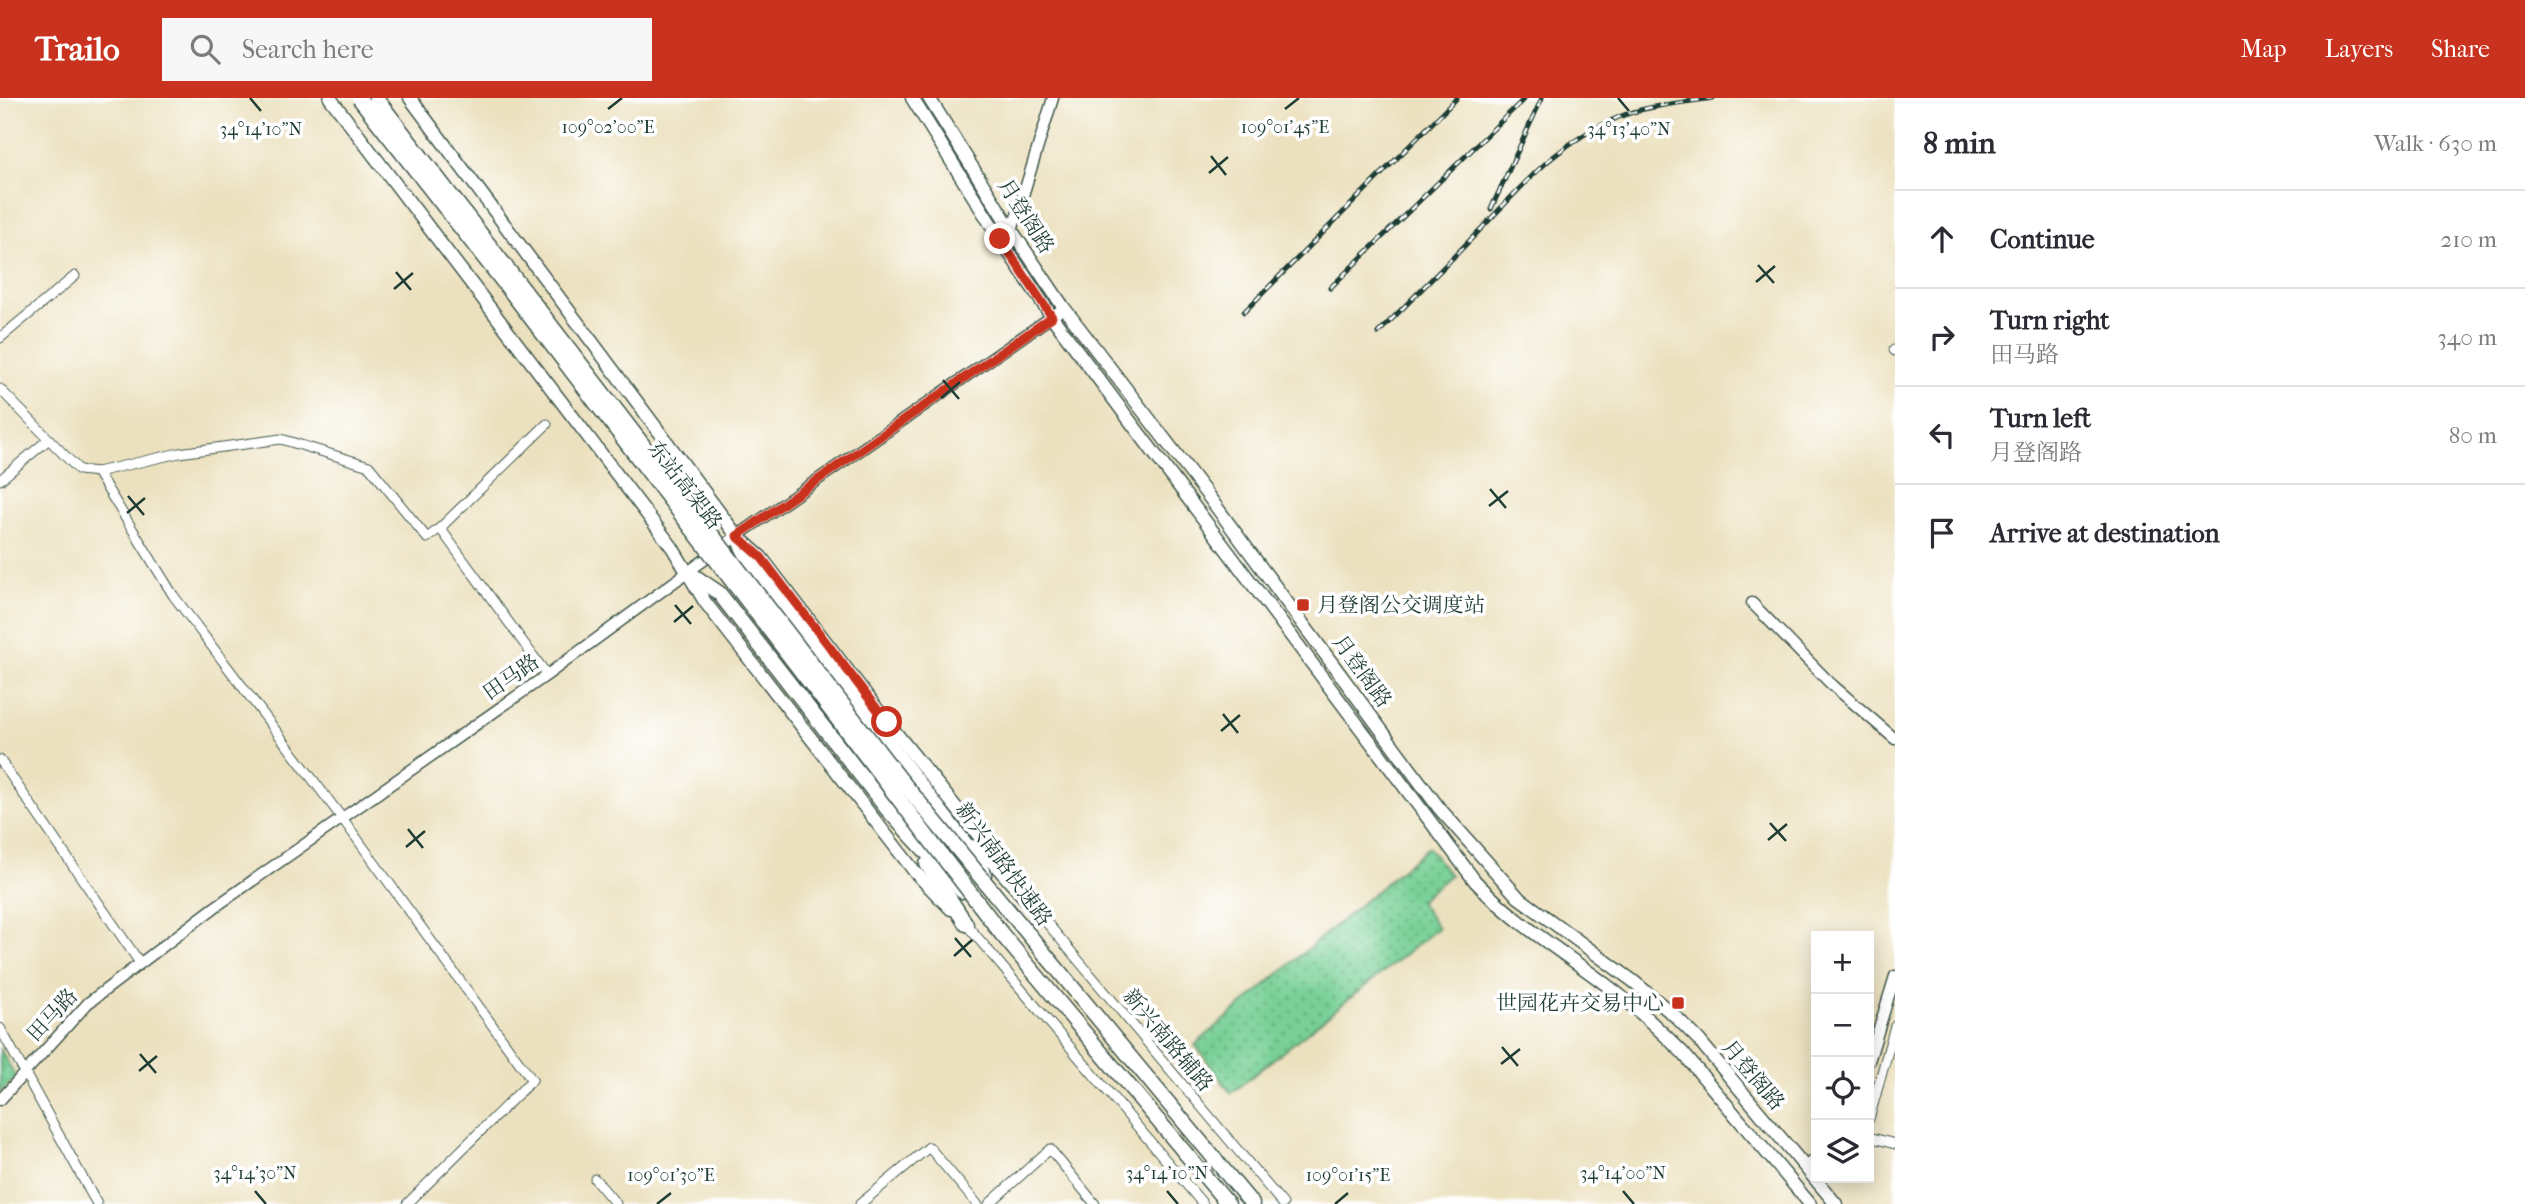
<!DOCTYPE html>
<html lang="en">
<head>
<meta charset="utf-8">
<style>
	:root { --surface:#fff; --page:#f7f7f7; --text:#2b2b33; --muted:#7c7c81; --line:#e1e1e2; --accent:#c8321e }
	body { margin:0; font-family:"IM FELL French Canon","Noto Serif SC",serif; background:var(--page); color:var(--text) }
	.controls { position:absolute; right:21px; bottom:21px; display:grid; overflow:hidden; border-radius:0px; box-shadow:0 4px 18px #0003 }
	.controls button { width:63px; height:63px; display:grid; place-items:center; padding:0; border:0; border-bottom:2px solid var(--line); background:var(--surface); color:var(--text); font:35px sans-serif }
	.stop { position:absolute; width:21px; height:21px; margin:-16px; border:5px solid #c8321e; border-radius:50%; background:#fff }
	.stop.end { background:#c8321e; border-color:#fff; box-shadow:0 2px 7px #0008 }
	.list { margin:0; padding:0; list-style:none }
	h2 { display:flex; justify-content:space-between; align-items:center; height:91px; margin:0; padding:0 28px; font-size:30px }
	h2 small { font-size:23px; font-weight:400; color:var(--muted) }
	.list li { display:grid; grid-template-columns:46px 1fr auto; gap:21px; align-items:center; box-sizing:border-box; height:98px; padding:0 28px; border-top:2px solid var(--line) }
	.list b { display:block; font-size:26px; white-space:nowrap }
	.list p { margin:0; font-size:23px; white-space:nowrap; color:var(--muted) }
	.list em { font-size:23px; font-style:normal; color:var(--muted) }
	.icon { flex:none; width:38px; height:38px; fill:none; stroke:currentColor; stroke-width:2; stroke-linecap:round; stroke-linejoin:round }
	.map { position:relative; flex:none; width:1895px; height:1106px; overflow:hidden }
	header { display:flex; align-items:center; gap:42px; box-sizing:border-box; height:98px; padding:0 35px; background:var(--accent); color:#fff }
	header strong { font-size:33px }
	nav { display:flex; gap:38px; margin-inline-start:auto; font-size:24px }
	.search { width:490px; height:63px; background:var(--page); display:flex; align-items:center; gap:18px; box-sizing:border-box; padding:0 24px; border-radius:0px; color:var(--muted); font-size:26px }
	main { display:flex }
	aside { flex:1; background:var(--surface) }
	.map>svg:first-child { display:block }
	.grass { fill:url(#grass-dots); stroke:#4c8665; stroke-width:2 }
	.lines { fill:none; stroke-linecap:round; stroke-linejoin:round }
	.minor-casing { stroke:#3e5649; stroke-width:11 }
	.tertiary-casing { stroke:#3e5649; stroke-width:13 }
	.secondary-casing { stroke:#3e5649; stroke-width:15 }
	.primary-casing { stroke:#3e5649; stroke-width:17 }
	.minor { stroke:#fff; stroke-width:9 }
	.tertiary { stroke:#fff; stroke-width:10 }
	.secondary { stroke:#fff; stroke-width:12 }
	.primary { stroke:#fff; stroke-width:14 }
	.rail-casing { stroke:#1f3d34; stroke-width:5 }
	.rail { stroke:#fff; stroke-width:2.5; stroke-dasharray:8; stroke-linecap:butt }
	.primary-bridge-casing { stroke:#3e5649; stroke-width:17; stroke-linecap:butt }
	.primary-bridge { stroke:#fff; stroke-width:14 }
	.route { stroke:#c8321e; stroke-width:9 }
	.ticks { fill:none; stroke:#1f3d34; stroke-width:2.5 }
	.poi-dot { fill:#c8321e; stroke:#fff; stroke-width:2.5 }
	.labels { text-anchor:middle; stroke-width:7; stroke-linejoin:round; paint-order:stroke }
	.street-label { font-size:21px; fill:#1f3d34; stroke:#fff }
	.poi-label { font-size:21px; fill:#1f3d34; stroke:#fff; text-anchor:start }
	.ticks-label { font-size:18px; text-anchor:middle; fill:#1f3d34; stroke:#fff; stroke-width:7; stroke-linejoin:round; paint-order:stroke }
</style>
</head>
<body>
<header>
<strong>Trailo</strong>
<div class="search"><svg class="icon" aria-label="search" viewBox="0 0 24 24"><circle cx="10" cy="10" r="6"/><path d="M15 15l6 6"/></svg>Search here</div>
<nav><a>Map</a><a>Layers</a><a>Share</a></nav>
</header>
<main>
<div class="map">
<svg width="1895" height="1106" viewBox="0 0 1895 1106">
	<defs>
		<pattern id="grass-dots" width="8" height="8" patternUnits="userSpaceOnUse" patternTransform="scale(1.75)"><rect width="8" height="8" fill="#78d096"/><path d="M2 2h.1M6 6h.1" fill="none" stroke="#62aa7b" stroke-width="1.8" stroke-linecap="round"/></pattern>
	</defs>
	<rect width="100%" height="100%" fill="#fff"/>
	<filter id="ink" filterUnits="userSpaceOnUse"><feTurbulence type="fractalNoise" baseFrequency=".0143" numOctaves="2"/><feDisplacementMap in="SourceGraphic" scale="14" xChannelSelector="R" yChannelSelector="G"/><feConvolveMatrix kernelMatrix="1 2 1 2 8 2 1 2 1" color-interpolation-filters="sRGB"/></filter>
	<filter id="wash" filterUnits="userSpaceOnUse"><feTurbulence type="fractalNoise" baseFrequency=".00686" numOctaves="4" result="noise"/><feDisplacementMap in="SourceGraphic" scale="28" xChannelSelector="R" yChannelSelector="G"/><feGaussianBlur stdDeviation="1.57" result="paint"/><feColorMatrix in="noise" values="0 0 0 0 0 0 0 0 0 0 0 0 0 0 0 0 0 1.4 0 .05"/><feComposite in="paint" operator="in"/></filter>
	<g filter="url(#wash)">
		<rect width="100%" height="100%" fill="#ece1bf"/>
		<g class="grass">
			<polygon points="1428,749 1450,777 1419,803 1438,830 1231,995 1195,947"/>
			<polygon points="0,951 16,979 0,995"/>
		</g>
	</g>
	<g filter="url(#ink)">
		<g class="lines">
			<g class="minor-casing">
				<g id="minor">
					<polyline points="0,240 75,178"/>
					<polyline points="1894,252 1895,253"/>
					<polyline points="0,291 79,372 97,374 179,355 281,341 369,368 427,440 440,430"/>
					<polyline points="97,374 173,497 342,720 532,982 407,1106"/>
					<polyline points="0,382 49,341"/>
					<polyline points="547,577 440,430 547,326"/>
					<polyline points="0,662 140,865"/>
					<polyline points="1026,800 1283,1106"/>
					<polyline points="966,826 1203,1106"/>
					<polyline points="0,930 97,1106"/>
					<polyline points="1869,1021 1895,928"/>
					<polyline points="1869,1039 1895,1046"/>
					<polyline points="595,1081 616,1106"/>
					<polyline points="860,1106 929,1049 977,1106"/>
					<polyline points="989,1106 1050,1051 1095,1106"/>
				</g>
			</g>
			<g class="tertiary-casing">
				<g id="tertiary">
					<polyline points="1012,133 1053,0"/>
					<polyline points="1752,505 1830,585 1895,641"/>
					<polyline points="1869,963 1895,878"/>
					<polyline points="0,1002 88,905 215,809 547,577 737,438 1064,210"/>
					<polyline points="1805,1070 1816,1059"/>
				</g>
			</g>
			<g class="secondary-casing">
				<g id="secondary">
					<polyline points="330,0 672,449 705,504 915,774 951,811"/>
					<polyline points="410,0 737,438 761,459 887,624 1004,769"/>
					<path d="M912 0 1000 141 1052 219 1475 783C1519 830 1574 860 1623 900 1644 917 1664 936 1683 955L1810 1106"/>
					<polyline points="929,0 1012,133 1064,210 1209,399 1439,710 1518,799 1633,883 1675,918 1698,941 1836,1106"/>
				</g>
			</g>
			<g class="primary-casing">
				<g id="primary">
					<polyline points="737,438 751,467 964,744 984,776"/>
					<polyline points="688,474 719,495 887,711 962,793"/>
					<polyline points="971,749 995,765 1026,800"/>
					<polyline points="927,766 966,826"/>
					<polyline points="1005,808 1252,1106"/>
					<polyline points="995,828 1228,1106"/>
				</g>
			</g>
			<use href="#minor" class="minor"/>
			<use href="#tertiary" class="tertiary"/>
			<use href="#secondary" class="secondary"/>
			<use href="#primary" class="primary"/>
			<g class="rail-casing">
				<g id="rail">
					<polyline points="1491,111 1542,0"/>
					<polyline points="1330,190 1525,0"/>
					<polyline points="1244,214 1457,0"/>
					<path d="M1378 235C1411 202 1444 169 1476 136 1523 88 1554 46 1619 19 1648 7 1682 5 1713 0"/>
				</g>
			</g>
			<use href="#rail" class="rail"/>
			<g class="primary-bridge-casing">
				<g id="primary-bridge">
					<polyline points="359,0 515,199 1001,835"/>
					<polyline points="376,0 900,681 1012,817"/>
				</g>
			</g>
			<use href="#primary-bridge" class="primary-bridge"/>
		</g>
	</g>
	<g class="lines" filter="url(#ink)">
		<polyline class="route" points="887,624 761,459 737,438 1052,219 1000,141"/>
	</g>
	<path class="ticks" d="M250 0 261 13M1618 0 1629 13M608 11 622 0M1285 11 1299 0M1211 58 1226 77M1209 75 1228 59M1758 167 1774 185M396 174 411 192M1756 184 1775 168M394 191 413 175M943 282 959 301M941 300 960 284M1490 391 1506 410M128 398 144 417M1489 408 1508 393M127 415 145 400M675 507 691 526M674 524 693 508M1223 616 1238 635M1221 633 1240 617M1770 725 1786 743M408 731 423 750M1768 742 1787 726M406 749 425 733M955 840 971 859M954 858 972 842M1502 949 1518 968M140 956 156 975M1501 966 1520 951M139 973 157 958M255 1093 266 1106M1167 1093 1178 1106M1623 1093 1634 1106M657 1106 671 1095M1335 1106 1348 1095"/>
	<g class="poi-dot">
		<rect x="1296" y="500" width="14" height="14" rx="3.5"/>
		<rect x="1671" y="898" width="14" height="14" rx="3.5"/>
	</g>
	<g class="labels">
		<g class="street-label">
			<text transform="translate(1026 118) rotate(57)" y="7">月登阁路</text>
			<text transform="translate(685 387) rotate(52)" y="7">东站高架路</text>
			<text transform="translate(1362 573) rotate(54)" y="7">月登阁路</text>
			<text transform="translate(511 579) rotate(-35)" y="7">田马路</text>
			<text transform="translate(1004 766) rotate(54)" y="7">新兴南路快速路</text>
			<text transform="translate(52 917) rotate(-47)" y="7">田马路</text>
			<text transform="translate(1168 942) rotate(50)" y="7">新兴南路辅路</text>
			<text transform="translate(1753 977) rotate(50)" y="7">月登阁路</text>
		</g>
		<g class="poi-label">
			<text x="1317" y="514">月登阁公交调度站</text>
			<text x="1664" y="912" text-anchor="end">世园花卉交易中心</text>
		</g>
	</g>
	<g class="ticks-label">
		<text x="608" y="35">109°02'00"E</text>
		<text x="1285" y="35">109°01'45"E</text>
		<text x="261" y="37">34°14'10"N</text>
		<text x="1629" y="37">34°13'40"N</text>
		<text x="255" y="1081">34°14'30"N</text>
		<text x="1167" y="1081">34°14'10"N</text>
		<text x="1623" y="1081">34°14'00"N</text>
		<text x="671" y="1083">109°01'30"E</text>
		<text x="1348" y="1083">109°01'15"E</text>
	</g>
</svg>
<div class="controls">
<button>+</button>
<button>−</button>
<button><svg class="icon" aria-label="locate" viewBox="0 0 24 24"><circle cx="12" cy="12" r="6"/><path d="M12 2v4M12 18v4M2 12h4M18 12h4"/></svg></button>
<button><svg class="icon" aria-label="layers" viewBox="0 0 24 24"><path d="M12 4l9 5-9 5-9-5zM3 14l9 5 9-5"/></svg></button>
</div>
<div class="stop" style="left:887px;top:624px"></div>
<div class="stop end" style="left:1000px;top:141px"></div>
</div>
<aside>
<h2>8 min<small>Walk · 630 m</small></h2>
<ul class="list">
<li><svg class="icon" aria-label="ahead" viewBox="0 0 24 24"><path d="M12 20V5M6 11l6-6 6 6"/></svg><div><b>Continue</b></div><em>210 m</em></li>
<li><svg class="icon" aria-label="right" viewBox="0 0 24 24"><path d="M7 20v-9h11M14 6l5 5-5 5"/></svg><div><b>Turn right</b><p>田马路</p></div><em>340 m</em></li>
<li><svg class="icon" aria-label="left" viewBox="0 0 24 24"><path d="M17 20v-9H6M10 6l-5 5 5 5"/></svg><div><b>Turn left</b><p>月登阁路</p></div><em>80 m</em></li>
<li><svg class="icon" aria-label="arrive" viewBox="0 0 24 24"><path d="M6 21V4h12l-3 4 3 4H6"/></svg><div><b>Arrive at destination</b></div></li>
</ul>
</aside>
</main>
</body>
</html>
